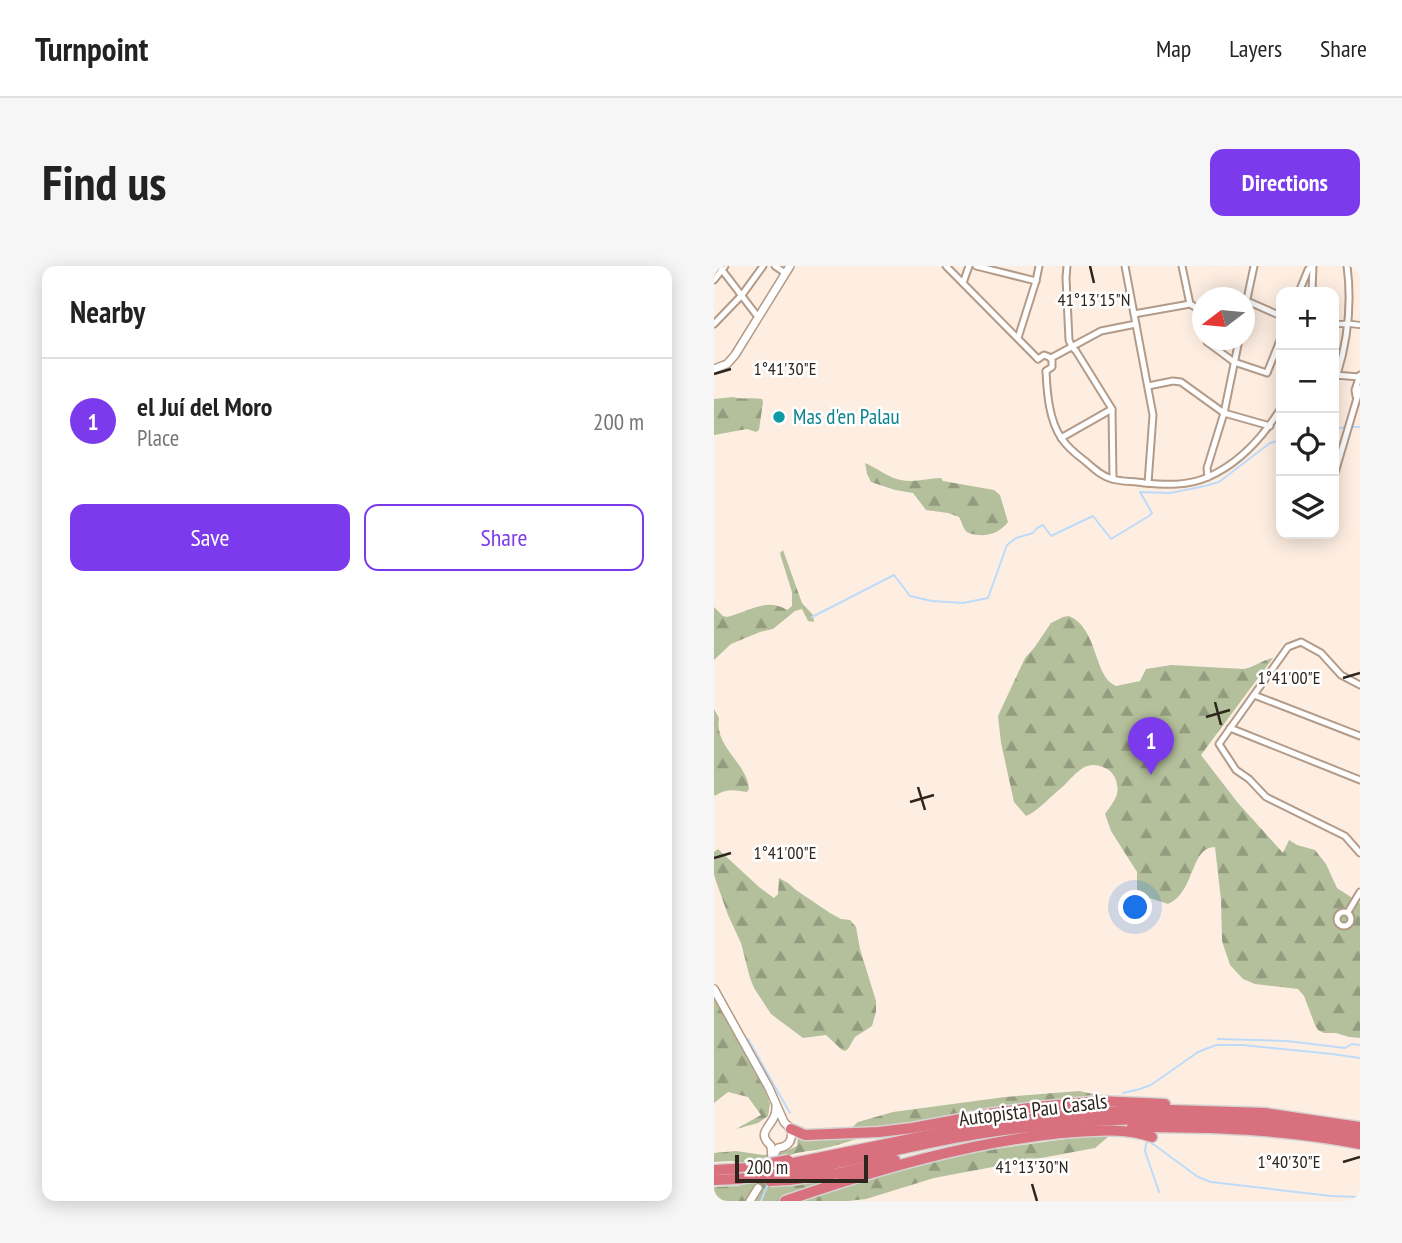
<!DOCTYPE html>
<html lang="en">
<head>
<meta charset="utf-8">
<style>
	:root { --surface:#fff; --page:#f6f6f6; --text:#222; --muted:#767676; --line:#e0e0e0; --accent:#7c3aed }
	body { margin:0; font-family:"PT Sans Narrow",sans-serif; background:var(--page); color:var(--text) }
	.controls { position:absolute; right:21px; top:21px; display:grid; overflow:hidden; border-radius:14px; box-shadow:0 4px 18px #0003 }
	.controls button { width:63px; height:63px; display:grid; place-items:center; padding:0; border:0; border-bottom:2px solid var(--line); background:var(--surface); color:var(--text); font:35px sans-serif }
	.compass { position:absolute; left:478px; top:21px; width:63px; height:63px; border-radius:50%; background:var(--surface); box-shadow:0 4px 18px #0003; rotate:254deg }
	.scale { position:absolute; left:21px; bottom:18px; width:133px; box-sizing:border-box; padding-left:7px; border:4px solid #2e251d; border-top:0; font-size:19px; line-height:24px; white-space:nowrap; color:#2e251d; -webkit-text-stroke:5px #fff; paint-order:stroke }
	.you { position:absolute; left:422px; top:642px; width:24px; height:24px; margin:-18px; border:5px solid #fff; border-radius:50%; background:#1a73e8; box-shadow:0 0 0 10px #1a73e833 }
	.badge { display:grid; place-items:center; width:46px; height:46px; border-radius:50%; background:var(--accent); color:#fff; font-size:23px; font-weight:700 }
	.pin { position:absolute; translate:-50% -58px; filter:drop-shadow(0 2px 4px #0008) }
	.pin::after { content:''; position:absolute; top:37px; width:24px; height:21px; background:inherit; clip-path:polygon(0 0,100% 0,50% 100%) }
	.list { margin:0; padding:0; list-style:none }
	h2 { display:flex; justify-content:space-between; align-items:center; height:91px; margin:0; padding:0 28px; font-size:30px }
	h2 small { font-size:23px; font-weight:400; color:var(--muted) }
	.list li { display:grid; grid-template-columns:46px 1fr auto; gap:21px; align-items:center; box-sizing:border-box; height:126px; padding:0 28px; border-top:2px solid var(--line) }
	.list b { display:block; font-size:26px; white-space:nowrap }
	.list p { margin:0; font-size:23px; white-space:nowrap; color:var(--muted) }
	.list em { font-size:23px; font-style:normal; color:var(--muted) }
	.actions { display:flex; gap:14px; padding:21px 28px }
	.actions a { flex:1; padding:16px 0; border:2px solid var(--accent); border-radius:14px; text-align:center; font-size:24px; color:var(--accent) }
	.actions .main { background:var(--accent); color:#fff }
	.icon { flex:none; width:38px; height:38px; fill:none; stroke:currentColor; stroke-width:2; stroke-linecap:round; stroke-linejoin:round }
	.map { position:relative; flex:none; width:646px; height:935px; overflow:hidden; border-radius:14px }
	header { display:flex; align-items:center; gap:42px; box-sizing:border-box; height:98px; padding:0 35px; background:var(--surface); border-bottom:2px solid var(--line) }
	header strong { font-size:33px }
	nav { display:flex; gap:38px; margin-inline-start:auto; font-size:24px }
	.intro { display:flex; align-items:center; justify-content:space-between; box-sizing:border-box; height:168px; padding:0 42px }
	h1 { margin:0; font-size:49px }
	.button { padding:18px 32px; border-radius:14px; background:var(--accent); color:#fff; font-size:24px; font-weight:700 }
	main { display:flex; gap:42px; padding:0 42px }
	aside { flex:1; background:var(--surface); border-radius:14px; box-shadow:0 4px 18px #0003 }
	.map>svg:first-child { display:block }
	.forest { fill:url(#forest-firs) }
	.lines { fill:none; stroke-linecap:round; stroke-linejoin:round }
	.stream { stroke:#bddbf9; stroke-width:2 }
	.pedestrian-casing { stroke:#b49b88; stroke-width:8 }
	.minor-casing { stroke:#b49b88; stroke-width:9 }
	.tertiary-casing { stroke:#b49b88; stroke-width:10 }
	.motorway-casing { stroke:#d5d3d2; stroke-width:13 }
	.pedestrian { stroke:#fff; stroke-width:4.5 }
	.minor { stroke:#fff; stroke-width:5 }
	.tertiary { stroke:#fff; stroke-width:7 }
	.motorway { stroke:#d8707d; stroke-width:10 }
	.motorway-bridge-casing { stroke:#d5d3d2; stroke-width:13; stroke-linecap:butt }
	.motorway-bridge { stroke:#d8707d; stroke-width:10 }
	.ticks { fill:none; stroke:#2e251d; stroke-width:2.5 }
	.culture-dot { fill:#0f9aa8; stroke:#fff; stroke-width:2.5 }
	.labels { text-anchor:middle; stroke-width:5; stroke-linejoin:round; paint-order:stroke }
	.culture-label { font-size:21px; fill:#0d838f; stroke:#fff; text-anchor:start }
	.street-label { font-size:21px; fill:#2e251d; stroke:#fff }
	.ticks-label { font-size:18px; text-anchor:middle; fill:#2e251d; stroke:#fff; stroke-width:5; stroke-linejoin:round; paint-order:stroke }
</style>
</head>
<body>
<header>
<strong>Turnpoint</strong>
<nav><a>Map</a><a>Layers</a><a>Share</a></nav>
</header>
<div class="intro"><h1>Find us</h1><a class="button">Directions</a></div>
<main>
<aside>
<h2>Nearby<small></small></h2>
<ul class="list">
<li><span class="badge">1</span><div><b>el Juí del Moro</b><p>Place</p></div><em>200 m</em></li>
</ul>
<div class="actions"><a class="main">Save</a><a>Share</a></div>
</aside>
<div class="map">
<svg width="646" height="935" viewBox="0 0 646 935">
	<defs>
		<pattern id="forest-firs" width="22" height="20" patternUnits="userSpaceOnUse" patternTransform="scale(1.75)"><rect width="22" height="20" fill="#b4c09b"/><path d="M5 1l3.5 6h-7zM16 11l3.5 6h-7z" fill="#939c7e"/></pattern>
	</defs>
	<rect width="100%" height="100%" fill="#feeee2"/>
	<g class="forest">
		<path d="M19 131C28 134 38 131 48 133L49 136 45 164 42 166 33 163 0 169V133Z"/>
		<path d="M151 197C163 202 175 212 187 214 200 217 214 212 227 212L229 215 280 224 286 229 294 256C286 266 277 270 264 269 260 268 256 268 253 266 249 263 248 256 245 251L234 247 212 244 199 227 181 224 157 216 153 208Z"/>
		<path d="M69 284 88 337 99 349 100 356 94 355 88 343 81 345 59 363 46 366 17 378 0 394V341L9 350 13 351C34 346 52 331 73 344L78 340V326L67 291 66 287Z"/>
		<path d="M355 350C385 363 379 411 402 420L426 415 432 403 457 399 530 403C541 401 548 394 559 392L487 489 524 537 569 587 575 574 583 579 601 584 612 598 623 622 646 637V772L635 771 622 767H610L604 764 601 759 590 730 584 723 541 718 529 713 516 699 508 675 507 634 501 581C476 581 481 627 454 638L426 629 423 624V606L397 565 391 548C397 539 406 530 403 519 402 511 398 505 391 502 369 491 359 513 346 523 336 531 323 546 312 550L300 536 287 477 284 450 311 392 320 382 337 357 349 351Z"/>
		<path d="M0 432V443L5 452C0 482 33 496 35 523L33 526C21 524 12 522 1 530L0 528Z"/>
		<polygon points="4,583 45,621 60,632 64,628 65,612 74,617 82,624 116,647 127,653 136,654 142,661 146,683 162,735 162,746 158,760 141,771 134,783 131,785 128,784 112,769 89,772 57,748 40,722 36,712 27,677 14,649 2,615 0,608 0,586"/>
		<polygon points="0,728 8,746 50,822 56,838 54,850 44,857 22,863 47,849 34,831 14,826 0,837"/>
		<path d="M365 825 384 829C321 835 256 844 194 858 164 864 136 877 107 883 96 886 78 885 71 893 65 901 72 910 75 918L107 916 252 887 366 871H394L381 882 220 912 152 933 134 935H0V921L25 920 23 896 17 895 0 896V887L22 885 49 889 70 886 83 880 84 870H129L144 856 179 846 291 831Z"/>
	</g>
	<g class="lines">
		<g class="stream">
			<polyline points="638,161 646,161"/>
			<polyline points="620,163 633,161"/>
			<polyline points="98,351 180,309 196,330 218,335 249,337 274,332 293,279 302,272 319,267 323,262 329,259 337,270 379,250 397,273 435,250 438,247 426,226 456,227 491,220 505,216 556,177 567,174"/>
			<polyline points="34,773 76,847"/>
			<polyline points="504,773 573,775 631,782 638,778 646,779"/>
			<polyline points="409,827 426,823 437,819 484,786 502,779 529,779 618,788 646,792"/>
			<polyline points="445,926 431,885 432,878 435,875 484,911 497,916 617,930 646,931"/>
			<polyline points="47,935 54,918"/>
		</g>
		<g class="pedestrian-casing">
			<g id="pedestrian">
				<polyline points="620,58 632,58"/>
				<polyline points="637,58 646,59"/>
			</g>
		</g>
		<g class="minor-casing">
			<g id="minor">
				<polyline points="5,0 44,51"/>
				<polyline points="61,0 71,7"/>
				<polyline points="232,0 324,93"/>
				<polyline points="262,0 322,15"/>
				<polyline points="353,0 352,12 355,74 358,81 362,85 398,143 399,213"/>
				<polyline points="411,0 439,149 434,217"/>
				<polyline points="468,0 476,38"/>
				<polyline points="0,14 11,0"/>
				<polyline points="249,17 255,0"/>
				<polyline points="585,26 594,4 597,0"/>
				<polyline points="598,26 599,0"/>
				<polyline points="533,35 567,50"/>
				<polyline points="530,47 540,0"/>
				<polyline points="420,48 476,38 488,45"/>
				<polyline points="0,58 28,29 49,0"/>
				<polyline points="304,72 322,15 325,0"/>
				<polyline points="493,76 520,96 553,107 567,72"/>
				<polyline points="337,92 387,65 422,58"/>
				<polyline points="324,93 330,89 335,91 338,94 338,101 332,105"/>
				<path d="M332 105C333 127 335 155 348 173 354 182 363 189 371 195 379 202 387 210 398 213 408 216 420 215 430 217 452 219 474 220 494 211 526 197 549 171 567 142"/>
				<polyline points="620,109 646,111"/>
				<path d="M623 109C634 73 638 37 633 0"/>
				<polyline points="434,120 459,115 467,116 510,147 556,160"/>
				<polyline points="642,130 641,124 646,109"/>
				<polyline points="347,172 398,143"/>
				<polyline points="620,210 646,122"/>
				<polyline points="494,211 493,202 510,147 525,74"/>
				<polyline points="646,419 627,409 607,387 587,376 574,381 505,478 522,504 535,513 552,531 631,570 646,587"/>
				<polyline points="540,429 646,470"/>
				<polyline points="516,462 646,514"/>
				<circle cx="630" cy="653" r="7"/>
				<polyline points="634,646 646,626"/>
			</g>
		</g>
		<g class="tertiary-casing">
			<g id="tertiary">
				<polyline points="0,103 13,98 21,89 76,0"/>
				<path d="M0 723 55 822 70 856 77 863C79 874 75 881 64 882L58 892"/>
				<path d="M58 892 57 880C44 868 53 864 59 853 61 850 62 845 62 841"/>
				<polyline points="36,935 44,922"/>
			</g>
		</g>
		<g class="motorway-casing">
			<g id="motorway">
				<path d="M418 861C494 861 571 863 646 878"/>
				<polyline points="77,863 91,869 165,866 198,862 280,847 322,841 385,835 451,838"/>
				<polyline points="74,898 260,860 367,847 457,844 551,847 646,861"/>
				<polyline points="0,904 35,902"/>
				<path d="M75 906C138 896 200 878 263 868 365 852 469 848 572 858 597 861 621 865 646 869"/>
				<polyline points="0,914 24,913"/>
				<polyline points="75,914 125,907 181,894"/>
				<path d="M71 935C161 904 253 877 347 867 377 865 409 861 438 871"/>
			</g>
		</g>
		<use href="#pedestrian" class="pedestrian"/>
		<use href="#minor" class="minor"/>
		<use href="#tertiary" class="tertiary"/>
		<use href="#motorway" class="motorway"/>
		<g class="motorway-bridge-casing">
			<g id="motorway-bridge">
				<polyline points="35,902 41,900 74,894"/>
				<polyline points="24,913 75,906"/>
				<polyline points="56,915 75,914"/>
			</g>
		</g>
		<use href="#motorway-bridge" class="motorway-bridge"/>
	</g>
	<path class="ticks" d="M376 0 380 17M0 108 17 103M629 412 646 407M501 436 507 459M492 451 516 444M204 521 211 544M196 536 220 529M0 592 17 587M629 896 646 891M318 918 323 935"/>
	<circle class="culture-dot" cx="65" cy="151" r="7"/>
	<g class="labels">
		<g class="culture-label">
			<text x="79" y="158">Mas d'en Palau</text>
		</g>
		<g class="street-label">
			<text transform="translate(319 844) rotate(-7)" y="7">Autopista Pau Casals</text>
		</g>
	</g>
	<g class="ticks-label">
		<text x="380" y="40">41°13'15"N</text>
		<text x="71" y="109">1°41'30"E</text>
		<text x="575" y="418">1°41'00"E</text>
		<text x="71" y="593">1°41'00"E</text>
		<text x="575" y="902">1°40'30"E</text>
		<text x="318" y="907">41°13'30"N</text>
	</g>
</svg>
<div class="controls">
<button>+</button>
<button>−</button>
<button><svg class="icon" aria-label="locate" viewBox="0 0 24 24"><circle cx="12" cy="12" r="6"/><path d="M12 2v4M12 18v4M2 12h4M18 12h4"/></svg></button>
<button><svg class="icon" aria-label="layers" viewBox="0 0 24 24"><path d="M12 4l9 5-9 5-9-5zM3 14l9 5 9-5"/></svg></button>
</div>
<svg class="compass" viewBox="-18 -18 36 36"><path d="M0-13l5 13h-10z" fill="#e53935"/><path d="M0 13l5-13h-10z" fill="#767676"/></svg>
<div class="scale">200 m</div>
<div class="you"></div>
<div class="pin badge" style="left:437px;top:509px">1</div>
</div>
</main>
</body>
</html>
